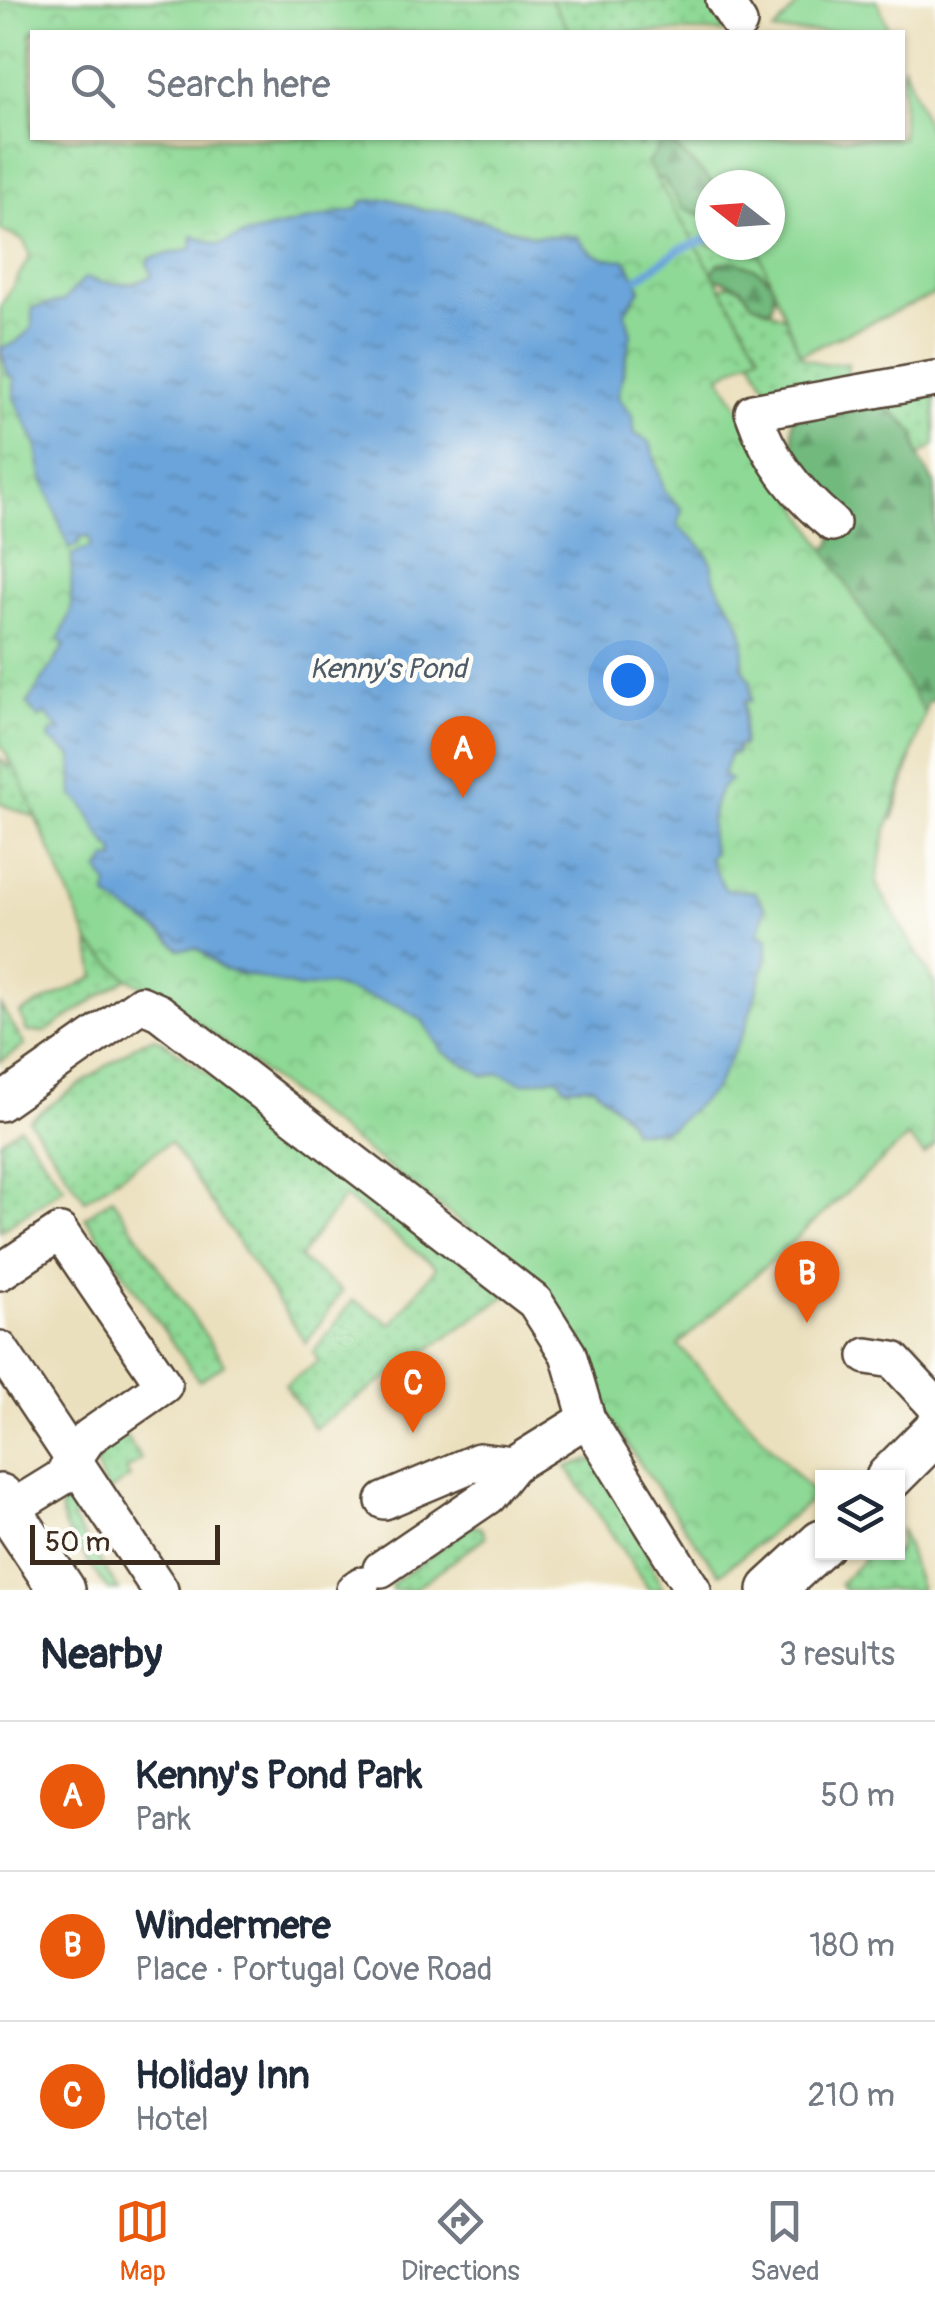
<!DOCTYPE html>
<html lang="en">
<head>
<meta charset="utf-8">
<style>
	:root { --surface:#fff; --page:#f6f6f7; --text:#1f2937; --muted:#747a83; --line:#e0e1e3; --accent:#ea580c }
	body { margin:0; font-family:Pangolin,sans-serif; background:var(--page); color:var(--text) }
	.controls { position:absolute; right:30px; bottom:30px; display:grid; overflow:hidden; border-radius:0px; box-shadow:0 2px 8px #0004 }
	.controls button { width:90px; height:90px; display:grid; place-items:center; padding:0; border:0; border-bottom:2px solid var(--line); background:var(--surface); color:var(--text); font:50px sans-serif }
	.compass { position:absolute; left:695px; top:170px; width:90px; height:90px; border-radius:50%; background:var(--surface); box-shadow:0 2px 8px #0004; rotate:287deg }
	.scale { position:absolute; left:30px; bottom:25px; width:190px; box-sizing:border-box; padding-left:10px; border:5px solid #3b2a1e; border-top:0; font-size:28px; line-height:35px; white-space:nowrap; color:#3b2a1e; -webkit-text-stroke:8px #fdfcf7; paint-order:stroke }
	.you { position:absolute; left:628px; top:680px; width:35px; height:35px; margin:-25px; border:8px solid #fff; border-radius:50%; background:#1a73e8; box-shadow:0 0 0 15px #1a73e833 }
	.badge { display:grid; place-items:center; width:65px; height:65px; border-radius:50%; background:var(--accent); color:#fff; font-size:32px; font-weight:700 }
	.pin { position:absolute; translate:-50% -82px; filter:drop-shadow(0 2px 5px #0008) }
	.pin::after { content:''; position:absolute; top:52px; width:35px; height:30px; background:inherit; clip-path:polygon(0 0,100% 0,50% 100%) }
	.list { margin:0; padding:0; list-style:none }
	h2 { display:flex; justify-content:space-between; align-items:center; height:130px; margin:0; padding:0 40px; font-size:42px }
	h2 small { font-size:32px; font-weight:400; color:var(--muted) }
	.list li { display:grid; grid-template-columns:65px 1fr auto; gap:30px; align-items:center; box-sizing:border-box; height:150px; padding:0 40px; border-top:2px solid var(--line) }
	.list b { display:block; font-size:38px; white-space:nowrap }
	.list p { margin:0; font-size:32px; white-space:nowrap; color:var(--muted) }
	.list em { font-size:32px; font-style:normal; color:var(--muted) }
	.icon { flex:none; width:55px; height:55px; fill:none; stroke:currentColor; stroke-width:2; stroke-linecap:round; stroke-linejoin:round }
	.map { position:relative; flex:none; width:935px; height:1590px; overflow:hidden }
	.search { position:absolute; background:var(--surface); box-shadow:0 2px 8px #0004; left:30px; right:30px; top:30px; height:110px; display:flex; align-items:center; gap:25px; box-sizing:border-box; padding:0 35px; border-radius:0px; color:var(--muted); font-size:38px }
	.sheet { height:580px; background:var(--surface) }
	nav { display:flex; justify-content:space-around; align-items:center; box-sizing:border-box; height:140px; border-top:2px solid var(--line); background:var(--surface); font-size:28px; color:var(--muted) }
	nav a { display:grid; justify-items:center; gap:5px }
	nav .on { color:var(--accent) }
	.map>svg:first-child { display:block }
	.grass { fill:url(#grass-dots); stroke:#64825a; stroke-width:2.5 }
	.forest { fill:url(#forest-firs); stroke:#56724e; stroke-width:2.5 }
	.park { fill:url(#park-crowns); stroke:#64825a; stroke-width:2.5 }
	.pitch { fill:#8ed995; stroke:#64825a; stroke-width:2.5 }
	.water { fill:url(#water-ripples); stroke:#53677c; stroke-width:2.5 }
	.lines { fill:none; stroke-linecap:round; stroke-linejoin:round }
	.stream { stroke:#6ba4da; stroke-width:8 }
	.minor-casing { stroke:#554536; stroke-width:40 }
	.major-casing { stroke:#554536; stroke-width:50 }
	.minor { stroke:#fff; stroke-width:35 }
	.major { stroke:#fff; stroke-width:45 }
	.labels { text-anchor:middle; stroke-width:9; stroke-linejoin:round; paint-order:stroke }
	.water-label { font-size:28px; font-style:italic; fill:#4e5b69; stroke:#fdfcf7 }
</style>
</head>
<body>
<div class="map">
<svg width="935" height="1590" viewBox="0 0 935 1590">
	<defs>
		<pattern id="grass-dots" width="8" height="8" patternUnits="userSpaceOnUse" patternTransform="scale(2.5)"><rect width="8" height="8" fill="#8ed995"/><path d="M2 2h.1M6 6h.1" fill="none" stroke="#7bba80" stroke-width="1.8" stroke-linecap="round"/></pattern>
		<pattern id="forest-firs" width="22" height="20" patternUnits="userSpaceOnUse" patternTransform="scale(2.5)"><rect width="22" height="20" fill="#72b97e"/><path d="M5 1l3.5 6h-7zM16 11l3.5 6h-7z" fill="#5f9767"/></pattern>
		<pattern id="park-crowns" width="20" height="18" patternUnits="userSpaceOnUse" patternTransform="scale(2.5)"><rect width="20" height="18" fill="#8ed995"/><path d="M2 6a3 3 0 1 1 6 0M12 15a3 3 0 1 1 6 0" fill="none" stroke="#7bba80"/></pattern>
		<pattern id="water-ripples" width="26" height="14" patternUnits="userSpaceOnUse" patternTransform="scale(2.5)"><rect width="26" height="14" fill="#6ba4da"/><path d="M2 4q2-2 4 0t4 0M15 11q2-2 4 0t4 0" fill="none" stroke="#5986b0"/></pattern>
	</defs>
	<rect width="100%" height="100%" fill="#fdfcf7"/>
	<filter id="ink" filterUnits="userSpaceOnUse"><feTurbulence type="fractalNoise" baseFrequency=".01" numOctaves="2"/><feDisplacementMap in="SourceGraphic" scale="20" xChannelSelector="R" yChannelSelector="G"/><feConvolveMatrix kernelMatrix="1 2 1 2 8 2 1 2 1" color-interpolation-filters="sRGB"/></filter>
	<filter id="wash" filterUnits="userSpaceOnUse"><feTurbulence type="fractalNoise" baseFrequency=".0048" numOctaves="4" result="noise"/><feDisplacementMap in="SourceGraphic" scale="40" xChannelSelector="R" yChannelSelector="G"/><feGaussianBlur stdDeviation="2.25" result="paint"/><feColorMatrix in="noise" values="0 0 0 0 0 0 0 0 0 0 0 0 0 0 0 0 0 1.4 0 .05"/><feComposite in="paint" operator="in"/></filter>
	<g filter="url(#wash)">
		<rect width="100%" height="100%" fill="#ebe0be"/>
		<g class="grass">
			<polygon points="0,0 709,0 758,32 64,32"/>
			<path d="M558 138H647L635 153 652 178 665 179 695 213 710 216V245H756L770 279C754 266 740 259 719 263L710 276Z"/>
			<polygon points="731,284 741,288 752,303 786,318 802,357 822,364 848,363 847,381 773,394 767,389 717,289"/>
			<polygon points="935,392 935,445 918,456 908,425 885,405"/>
			<polygon points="0,720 50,849 35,817 0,804 0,758 10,770"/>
			<polygon points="89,941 128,978 45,1032 27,1032 20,1013 95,977"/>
			<polygon points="0,1005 25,1045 0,1062"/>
			<polygon points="154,1038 163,1041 509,1294 314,1428 285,1385 319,1361 313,1353 353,1300 392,1324 436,1267 344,1197 299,1258 342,1291 306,1343 170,1142 85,1200 29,1120 141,1042"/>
			<polygon points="20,1127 64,1187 0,1231 0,1141"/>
			<polygon points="112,1198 225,1364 199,1381 85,1217"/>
			<polygon points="124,1433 141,1459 126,1471 130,1477 107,1493 96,1464 105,1446"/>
			<polygon points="588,1460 598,1462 632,1520 663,1590 649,1590 567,1467"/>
			<polygon points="69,1499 86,1503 72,1519 119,1590 108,1590 65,1528 60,1507"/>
			<polygon points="472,1525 481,1528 485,1537 413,1590 392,1590 392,1584"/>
			<polygon points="901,1528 921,1590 844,1590 840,1584 870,1553 898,1552"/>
		</g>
		<g class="forest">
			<polygon points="666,138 715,185 710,185 710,216 683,209 664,179 652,178 646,163"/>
			<path d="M732 261C758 267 782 279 771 309L752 303 741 287 710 276 719 263Z"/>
			<path d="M885 405 915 433 918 456 935 485V701H928L893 819 883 817 813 550 830 546 833 537C813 498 789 463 793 417Z"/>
		</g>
		<path class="park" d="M0 0H551L570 32H32V138H632L639 147 647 138H666L647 163 760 353 720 376 925 714 886 832 876 884 935 984V1145L924 1155 908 1137 678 1345 816 1496 720 1574C673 1514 632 1452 591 1389 564 1347 547 1300 514 1263L170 1002 126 977 90 944 19 775 0 744V308L30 256 24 241 0 230Z"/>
		<g class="pitch">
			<polygon points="802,0 877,0 890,32 773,32"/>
			<polygon points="903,64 935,146 935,294 800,354 756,245 770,245 770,185 715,185 672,143 676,138 902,138"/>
		</g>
		<path class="water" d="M391 199 423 210 451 211 534 236H577C590 256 602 259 626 260L641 289 625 311 631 334 618 397 632 415 635 434 650 442 665 492 682 509 678 527C691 536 702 544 710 560 714 567 712 576 716 583 734 614 750 625 742 666L751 682V701H745L743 746H737L736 754 731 752 723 775 731 780C711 790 707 834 714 853L709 858 725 889 755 892 765 908 759 934 768 938 766 961 745 1029 714 1090 673 1126 662 1131H633L627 1118 593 1086 565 1087 557 1077 523 1083 500 1073 485 1076 443 1052 422 1020 399 1006 329 985 300 988 222 969 197 948 179 949C156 924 129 914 107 897L108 884 99 871 107 858 115 859 114 850C94 836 93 808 73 796L72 756 49 739 51 731 61 732 45 713 39 719 27 704 65 645 59 640 71 611 72 555 90 547 91 541 88 536 80 538 78 545 69 548 42 476 36 444 14 398V378L8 375 0 348 15 343 32 328V308L63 301 85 278C109 283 129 290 152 275L147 263 150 258 191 249 192 236 220 245 244 235 357 209 363 201Z"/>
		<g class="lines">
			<polyline class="stream" points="638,278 680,249 710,238"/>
		</g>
	</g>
	<g filter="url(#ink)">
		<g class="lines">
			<g class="minor-casing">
				<g id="minor">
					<polyline points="724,0 739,23"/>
					<path d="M832 523C795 493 768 457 753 412L935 379"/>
					<polyline points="0,1103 141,1004 159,1012 535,1302 568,1354 587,1419 693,1590"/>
					<polyline points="0,1272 60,1232 164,1385 89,1437 61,1478 9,1510"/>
					<polyline points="0,1349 160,1590"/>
					<polyline points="867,1356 893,1360 935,1405"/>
					<polyline points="384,1501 479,1461 513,1465"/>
					<polyline points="381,1569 488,1496 513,1465 587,1419"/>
					<polyline points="354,1590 361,1585"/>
				</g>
			</g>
			<g class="major-casing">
				<g id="major">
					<polyline points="889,1478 935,1432"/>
					<polyline points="0,1497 62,1590"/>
					<polyline points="771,1590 822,1543"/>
				</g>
			</g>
			<use href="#minor" class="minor"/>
			<use href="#major" class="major"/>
		</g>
	</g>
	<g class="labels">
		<g class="water-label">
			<text x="388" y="678">Kenny's Pond</text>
		</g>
	</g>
</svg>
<div class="controls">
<button><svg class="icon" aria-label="layers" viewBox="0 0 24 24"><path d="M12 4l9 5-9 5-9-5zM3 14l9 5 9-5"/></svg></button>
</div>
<svg class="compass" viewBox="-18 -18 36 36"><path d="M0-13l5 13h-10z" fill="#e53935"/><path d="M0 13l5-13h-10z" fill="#747a83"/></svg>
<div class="scale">50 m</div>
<div class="you"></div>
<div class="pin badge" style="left:463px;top:798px">A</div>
<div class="pin badge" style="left:807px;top:1323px">B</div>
<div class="pin badge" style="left:413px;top:1433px">C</div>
<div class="search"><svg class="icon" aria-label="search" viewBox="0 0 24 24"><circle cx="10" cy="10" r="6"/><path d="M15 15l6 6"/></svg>Search here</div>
</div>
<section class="sheet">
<h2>Nearby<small>3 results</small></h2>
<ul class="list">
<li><span class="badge">A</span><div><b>Kenny's Pond Park</b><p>Park</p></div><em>50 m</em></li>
<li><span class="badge">B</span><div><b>Windermere</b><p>Place · Portugal Cove Road</p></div><em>180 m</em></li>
<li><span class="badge">C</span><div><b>Holiday Inn</b><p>Hotel</p></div><em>210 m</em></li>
</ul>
</section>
<nav>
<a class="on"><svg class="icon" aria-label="map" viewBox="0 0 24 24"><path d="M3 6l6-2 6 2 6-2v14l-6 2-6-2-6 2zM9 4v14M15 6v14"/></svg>Map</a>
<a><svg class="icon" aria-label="directions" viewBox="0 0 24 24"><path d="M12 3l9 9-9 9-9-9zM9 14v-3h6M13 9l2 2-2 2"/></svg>Directions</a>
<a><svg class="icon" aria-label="saved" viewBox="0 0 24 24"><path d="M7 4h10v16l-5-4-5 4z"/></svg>Saved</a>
</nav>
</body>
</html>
